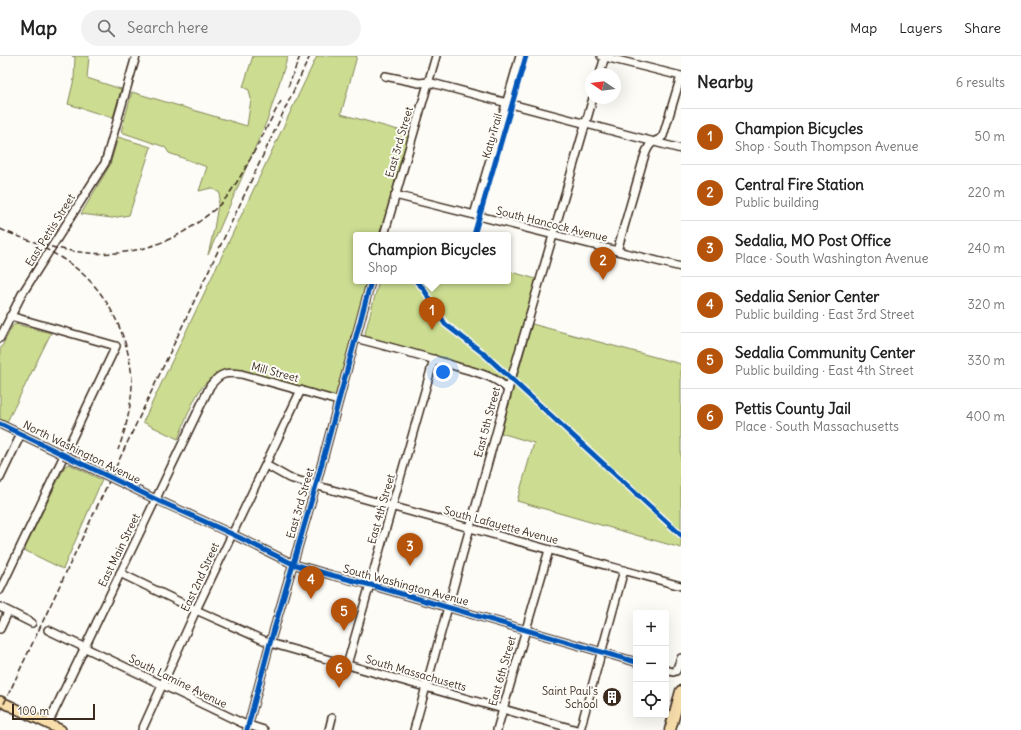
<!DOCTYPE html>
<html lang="en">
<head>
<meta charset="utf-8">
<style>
	:root { --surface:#fff; --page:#f2f2f2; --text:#222; --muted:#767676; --line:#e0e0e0; --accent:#b45309 }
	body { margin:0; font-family:Delius,sans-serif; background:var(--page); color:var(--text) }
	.controls { position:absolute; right:12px; bottom:12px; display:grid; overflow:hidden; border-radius:4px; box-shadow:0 4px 16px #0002 }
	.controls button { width:36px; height:36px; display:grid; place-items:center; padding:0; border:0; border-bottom:1px solid var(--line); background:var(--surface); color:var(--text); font:20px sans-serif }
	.compass { position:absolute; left:585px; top:12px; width:36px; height:36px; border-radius:50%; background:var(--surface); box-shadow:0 4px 16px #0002; rotate:283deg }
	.scale { position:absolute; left:12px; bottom:10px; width:83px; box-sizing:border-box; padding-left:4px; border:2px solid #3b2a1e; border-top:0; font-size:11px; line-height:14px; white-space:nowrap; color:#3b2a1e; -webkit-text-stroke:3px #fdfcf7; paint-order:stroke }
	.you { position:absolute; left:443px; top:316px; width:14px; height:14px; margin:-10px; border:3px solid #fff; border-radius:50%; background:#1a73e8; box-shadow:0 0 0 6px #1a73e833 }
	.badge { display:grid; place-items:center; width:26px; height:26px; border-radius:50%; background:var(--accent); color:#fff; font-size:13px; font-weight:700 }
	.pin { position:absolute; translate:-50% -33px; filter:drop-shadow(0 1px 2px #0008) }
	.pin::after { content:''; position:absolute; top:21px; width:14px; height:12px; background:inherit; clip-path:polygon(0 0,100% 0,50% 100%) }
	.popup { position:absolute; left:353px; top:176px; width:158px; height:52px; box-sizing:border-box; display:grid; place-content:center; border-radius:4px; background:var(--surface); filter:drop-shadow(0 1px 3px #0005); font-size:13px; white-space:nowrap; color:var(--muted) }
	.popup b { font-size:15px; color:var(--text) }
	.popup::after { content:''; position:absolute; left:50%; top:100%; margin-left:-8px; border:8px solid transparent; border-top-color:var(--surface) }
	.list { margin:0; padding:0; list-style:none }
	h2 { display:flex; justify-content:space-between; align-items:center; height:52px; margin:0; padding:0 16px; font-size:17px }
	h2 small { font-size:13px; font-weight:400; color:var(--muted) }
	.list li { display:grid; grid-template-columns:26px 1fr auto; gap:12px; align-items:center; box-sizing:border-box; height:56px; padding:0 16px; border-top:1px solid var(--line) }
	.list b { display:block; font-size:15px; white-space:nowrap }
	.list p { margin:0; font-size:13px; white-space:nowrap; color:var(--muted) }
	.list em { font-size:13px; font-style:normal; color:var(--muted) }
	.icon { flex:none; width:22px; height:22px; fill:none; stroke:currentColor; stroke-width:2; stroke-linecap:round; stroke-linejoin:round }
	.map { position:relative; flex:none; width:681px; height:674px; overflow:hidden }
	header { display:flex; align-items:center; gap:24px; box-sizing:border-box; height:56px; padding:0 20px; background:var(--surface); border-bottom:1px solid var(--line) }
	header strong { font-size:19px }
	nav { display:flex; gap:22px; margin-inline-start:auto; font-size:14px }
	.search { width:280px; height:36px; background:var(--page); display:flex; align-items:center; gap:10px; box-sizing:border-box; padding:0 14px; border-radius:22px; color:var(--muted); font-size:15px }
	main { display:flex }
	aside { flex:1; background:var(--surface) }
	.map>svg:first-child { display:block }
	.green { fill:#ccdd91; stroke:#848458 }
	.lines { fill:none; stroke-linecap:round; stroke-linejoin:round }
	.minor-casing { stroke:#3b2a1e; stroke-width:10 }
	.major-casing { stroke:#3b2a1e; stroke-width:12 }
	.highway-casing { stroke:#3b2a1e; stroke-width:13 }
	.minor { stroke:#fdfcf7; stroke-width:7 }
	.major { stroke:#f8deab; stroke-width:9 }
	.highway { stroke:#f8deab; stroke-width:10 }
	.rail { stroke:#3b2a1e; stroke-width:1.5; stroke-dasharray:6 3; stroke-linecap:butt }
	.minor-bridge-casing { stroke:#3b2a1e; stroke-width:10; stroke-linecap:butt }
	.minor-bridge { stroke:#fdfcf7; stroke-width:7 }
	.cycleway-casing { stroke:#fdfcf7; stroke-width:8 }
	.cycleway { stroke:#0057b8; stroke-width:5 }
	.labels { text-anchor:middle; stroke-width:4; stroke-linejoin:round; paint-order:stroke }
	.street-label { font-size:11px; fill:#3b2a1e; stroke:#fdfcf7 }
	.poi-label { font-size:11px; fill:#3b2a1e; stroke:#fdfcf7; text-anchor:end }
</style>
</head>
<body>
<header>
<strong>Map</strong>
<div class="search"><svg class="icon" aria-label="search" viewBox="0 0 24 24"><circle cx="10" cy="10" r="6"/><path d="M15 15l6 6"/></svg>Search here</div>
<nav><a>Map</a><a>Layers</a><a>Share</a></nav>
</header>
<main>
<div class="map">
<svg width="681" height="674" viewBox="0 0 681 674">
	<rect width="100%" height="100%" fill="#fdfcf7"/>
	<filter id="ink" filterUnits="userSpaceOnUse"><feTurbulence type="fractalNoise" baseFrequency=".025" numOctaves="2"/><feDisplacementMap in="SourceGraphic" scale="8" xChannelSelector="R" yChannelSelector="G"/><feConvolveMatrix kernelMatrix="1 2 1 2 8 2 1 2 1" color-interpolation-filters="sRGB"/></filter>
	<g filter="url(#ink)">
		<g class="green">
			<polygon points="72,0 89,0 87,22 121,33 113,62 68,48 74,23 75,1"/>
			<polygon points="253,0 288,0 268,62 208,199 214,173 220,137 211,132 199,135 207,111 169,97 165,91 121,76 132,36 247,70 251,43 249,34 243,31"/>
			<path d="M317 0H357L341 58 409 77 380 179H356V225H368L335 341 233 318C229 318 225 317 221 318 198 321 186 365 178 383L143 366Z"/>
			<polygon points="118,81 151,91 129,159 112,162 81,158 110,109"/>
			<polygon points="508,215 536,223 506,326 494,317 366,281 365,277 379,225 508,225"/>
			<polygon points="15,268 51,277 6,368 0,365 0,294 12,271"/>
			<polygon points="532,268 681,308 681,492 517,445 534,387 501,377"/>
			<polygon points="69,408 102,424 63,513 24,494 65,410"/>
		</g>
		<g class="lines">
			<g class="minor-casing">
				<g id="minor">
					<polyline points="601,0 681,20"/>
					<polyline points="600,18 605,0"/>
					<polyline points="385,20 419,27 428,26 681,93"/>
					<polyline points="395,139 681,211"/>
					<polyline points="474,159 520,0"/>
					<polyline points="384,179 436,0"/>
					<path d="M617 195 643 105C645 98 647 91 652 87 656 84 660 84 663 80L681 20"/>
					<polyline points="0,282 22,238 105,107 136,0"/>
					<path d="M355 282C390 291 424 300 458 311 475 316 496 320 508 334"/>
					<polyline points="0,368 64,399"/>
					<polyline points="266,409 289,422 681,530"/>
					<polyline points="0,422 21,378"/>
					<polyline points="151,441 232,478 293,508 331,519 371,529 636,606"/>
					<polyline points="120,517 196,554 270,587 577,674"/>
					<polyline points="0,534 116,290 10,260"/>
					<polyline points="0,551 32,567"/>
					<polyline points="0,573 8,556"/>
					<polyline points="48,574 242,667 264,674"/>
					<polyline points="347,609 434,303"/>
					<polyline points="666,614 673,616 676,615 681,602"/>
					<path d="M48 668 210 330C220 317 226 316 241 318L338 345"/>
					<polyline points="142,674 196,554 301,334"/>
					<polyline points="247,674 270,587 316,429 371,225"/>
					<polyline points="329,674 332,662"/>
					<polyline points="414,674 508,334 593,42"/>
					<polyline points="497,674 549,494"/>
					<polyline points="580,674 624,514"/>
				</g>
			</g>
			<g class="major-casing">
				<polyline id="major" points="0,645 61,674"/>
			</g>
			<g class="highway-casing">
				<polyline id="highway" points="670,674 681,635"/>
			</g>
			<use href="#minor" class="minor"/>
			<use href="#major" class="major"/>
			<use href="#highway" class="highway"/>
			<g class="rail">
				<polyline points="288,31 300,0"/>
				<path d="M0 173C67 202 133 211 196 168 208 159 223 148 231 135 250 107 264 75 281 45"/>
				<path d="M44 192C60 201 76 210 89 224 114 249 132 293 132 329 131 351 126 373 118 394"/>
				<polyline points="0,656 310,0"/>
			</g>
			<g class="minor-bridge-casing">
				<polyline id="minor-bridge" points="64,399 151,441"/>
			</g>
			<use href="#minor-bridge" class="minor-bridge"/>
			<g class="cycleway-casing">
				<g id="cycleway">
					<polyline points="474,179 526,0"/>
					<polyline points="416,225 423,232 445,268 483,297 681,479"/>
					<polyline points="0,368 155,443 232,478 293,508 331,519 371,529 636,606"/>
					<polyline points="247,674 270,587 316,429 371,225"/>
				</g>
			</g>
			<use href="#cycleway" class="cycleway"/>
		</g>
	</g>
	<defs>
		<g id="building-disc" transform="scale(1)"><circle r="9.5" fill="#3b2a1e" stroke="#fdfcf7"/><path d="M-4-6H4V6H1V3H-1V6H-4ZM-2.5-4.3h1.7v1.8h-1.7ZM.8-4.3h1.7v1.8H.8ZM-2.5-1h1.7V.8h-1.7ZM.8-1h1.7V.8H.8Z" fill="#fff"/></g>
	</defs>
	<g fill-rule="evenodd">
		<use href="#building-disc" x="612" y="641"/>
	</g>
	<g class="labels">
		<g class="street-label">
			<text transform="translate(492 80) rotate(-74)" y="4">Katy Trail</text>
			<text transform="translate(399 86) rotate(-74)" y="4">East 3rd Street</text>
			<text transform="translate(552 168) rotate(14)" y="4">South Hancock Avenue</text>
			<text transform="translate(50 174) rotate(-58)" y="4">East Pettis Street</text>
			<text transform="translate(275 316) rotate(15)" y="4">Mill Street</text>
			<text transform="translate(487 366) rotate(-75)" y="4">East 5th Street</text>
			<text transform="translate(82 396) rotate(26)" y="4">North Washington Avenue</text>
			<text transform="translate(300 447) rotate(-74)" y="4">East 3rd Street</text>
			<text transform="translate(381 453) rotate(-74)" y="4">East 4th Street</text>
			<text transform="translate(501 469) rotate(15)" y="4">South Lafayette Avenue</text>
			<text transform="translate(119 494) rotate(-64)" y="4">East Main Street</text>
			<text transform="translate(200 521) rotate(-65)" y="4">East 2nd Street</text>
			<text transform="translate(406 529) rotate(15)" y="4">South Washington Avenue</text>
			<text transform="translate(502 615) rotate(-74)" y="4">East 6th Street</text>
			<text transform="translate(416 617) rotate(16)" y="4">South Massachusetts</text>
			<text transform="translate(178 625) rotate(26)" y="4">South Lamine Avenue</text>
		</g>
		<g class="poi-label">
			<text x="598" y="639">Saint Paul's<tspan x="598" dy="13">School</tspan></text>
		</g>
	</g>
</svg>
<div class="controls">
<button>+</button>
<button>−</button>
<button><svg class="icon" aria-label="locate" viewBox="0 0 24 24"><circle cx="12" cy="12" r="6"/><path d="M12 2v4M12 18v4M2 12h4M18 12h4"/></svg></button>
</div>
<svg class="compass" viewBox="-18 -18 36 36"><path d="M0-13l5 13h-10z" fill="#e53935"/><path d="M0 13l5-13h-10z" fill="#767676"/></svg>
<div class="scale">100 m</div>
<div class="you"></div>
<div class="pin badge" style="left:432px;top:274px">1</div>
<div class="popup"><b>Champion Bicycles</b>Shop</div>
<div class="pin badge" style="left:603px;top:224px">2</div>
<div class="pin badge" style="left:410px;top:510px">3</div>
<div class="pin badge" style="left:311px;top:543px">4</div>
<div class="pin badge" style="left:344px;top:575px">5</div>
<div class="pin badge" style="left:339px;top:632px">6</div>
</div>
<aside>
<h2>Nearby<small>6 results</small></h2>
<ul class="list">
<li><span class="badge">1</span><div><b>Champion Bicycles</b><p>Shop · South Thompson Avenue</p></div><em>50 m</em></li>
<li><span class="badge">2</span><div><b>Central Fire Station</b><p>Public building</p></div><em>220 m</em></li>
<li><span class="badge">3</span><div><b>Sedalia, MO Post Office</b><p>Place · South Washington Avenue</p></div><em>240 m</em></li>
<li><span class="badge">4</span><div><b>Sedalia Senior Center</b><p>Public building · East 3rd Street</p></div><em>320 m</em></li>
<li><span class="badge">5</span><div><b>Sedalia Community Center</b><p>Public building · East 4th Street</p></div><em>330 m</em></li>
<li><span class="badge">6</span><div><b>Pettis County Jail</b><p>Place · South Massachusetts</p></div><em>400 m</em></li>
</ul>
</aside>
</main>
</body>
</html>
